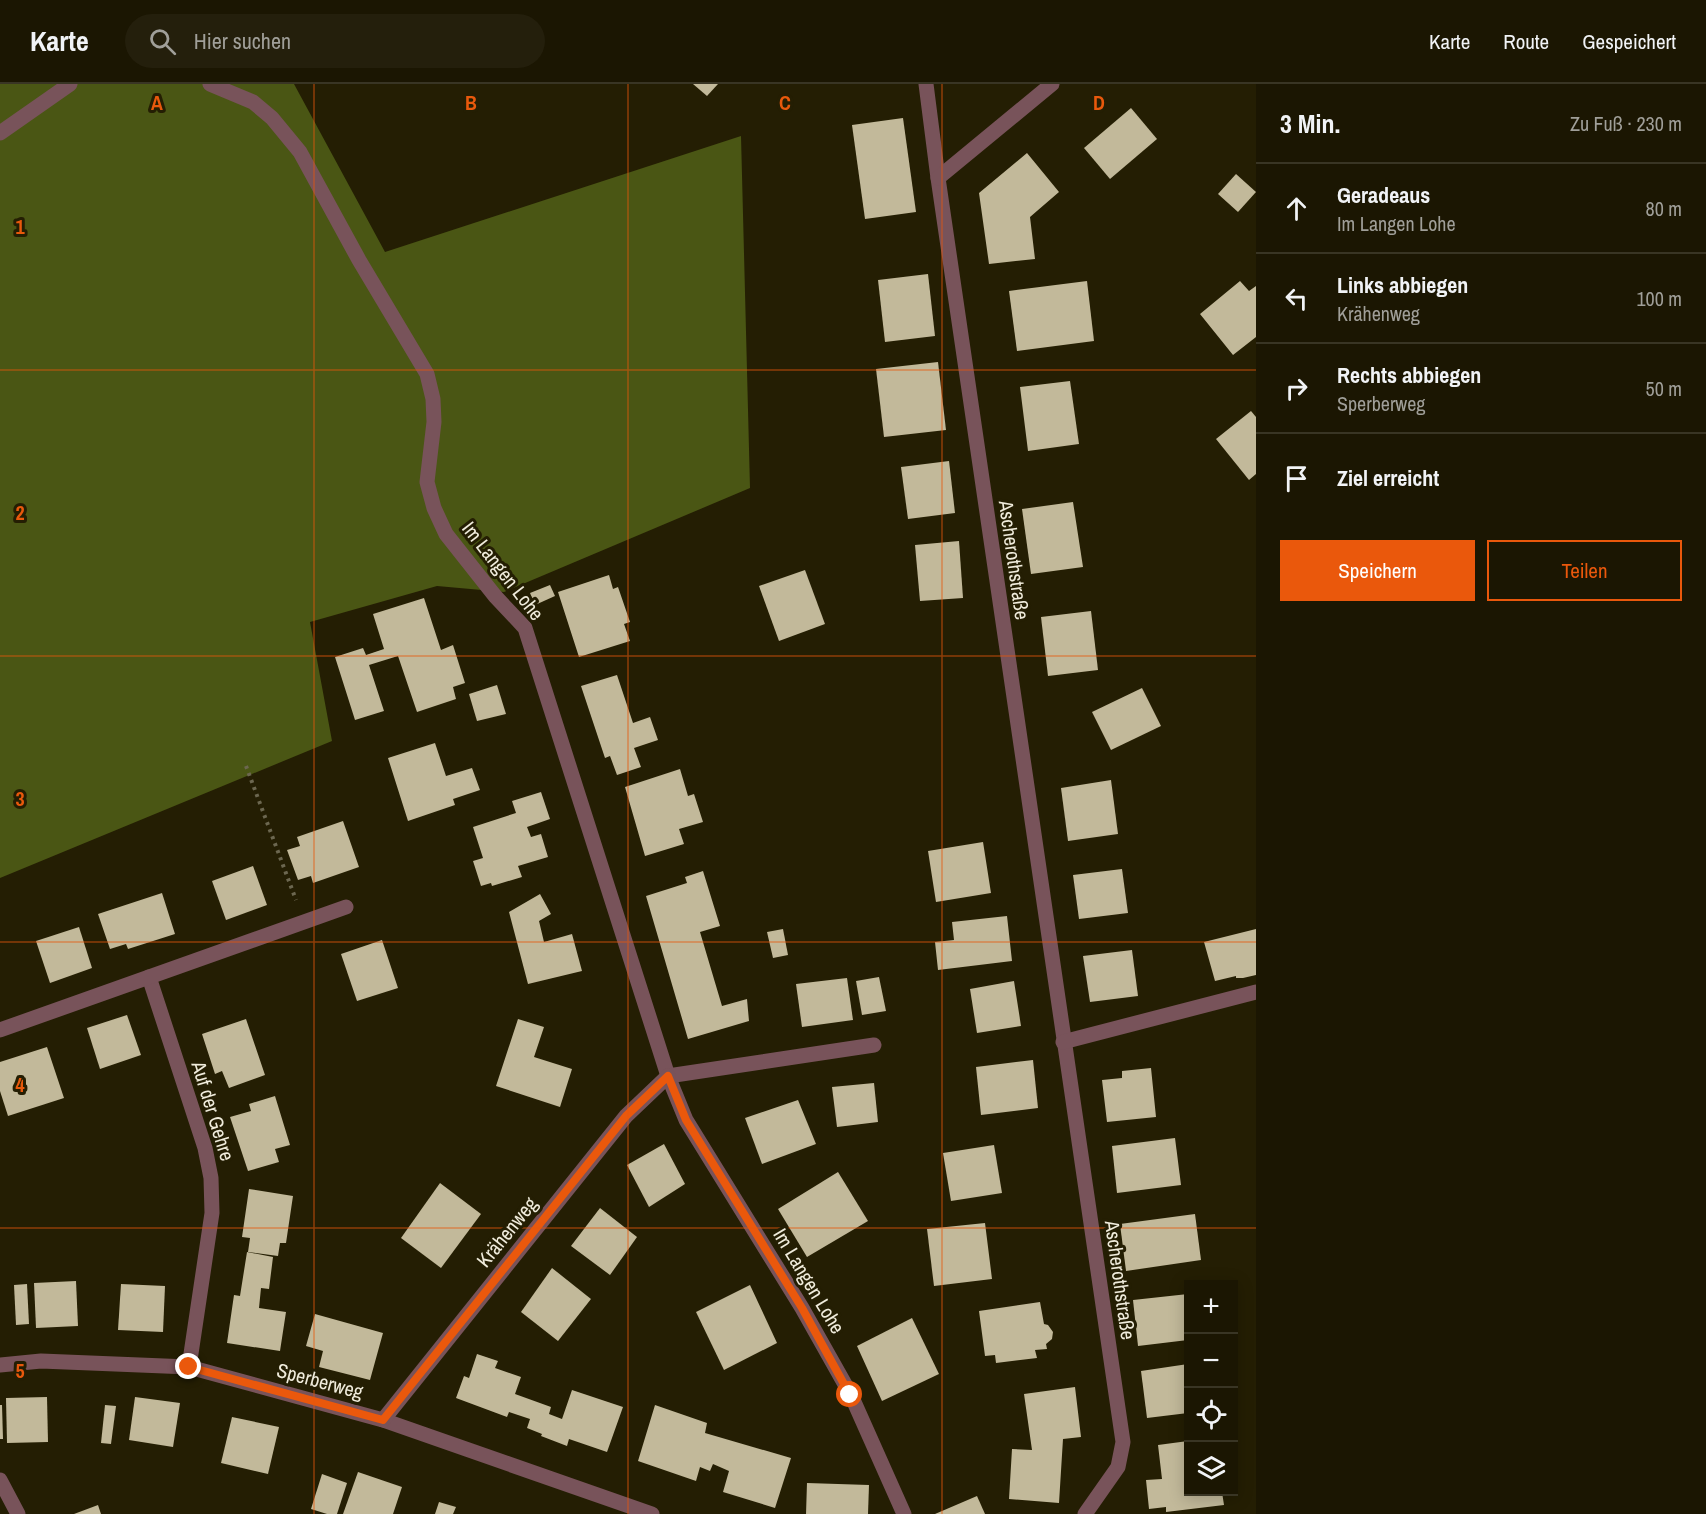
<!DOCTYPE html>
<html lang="de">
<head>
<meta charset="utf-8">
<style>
	:root { --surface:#1b1602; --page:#241f0c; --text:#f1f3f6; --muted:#a09f99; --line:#393524; --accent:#ea580c }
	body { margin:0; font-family:"Archivo Narrow",sans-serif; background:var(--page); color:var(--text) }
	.controls { position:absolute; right:18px; bottom:18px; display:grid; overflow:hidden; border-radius:0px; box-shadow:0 3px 15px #0003 }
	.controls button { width:54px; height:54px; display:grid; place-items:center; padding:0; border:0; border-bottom:2px solid var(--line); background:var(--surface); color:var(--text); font:30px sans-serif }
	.stop { position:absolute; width:18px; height:18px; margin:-14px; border:4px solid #ea580c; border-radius:50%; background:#fff }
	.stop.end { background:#ea580c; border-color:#fff; box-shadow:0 2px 6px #0008 }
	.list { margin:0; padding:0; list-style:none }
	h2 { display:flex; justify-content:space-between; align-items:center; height:78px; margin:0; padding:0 24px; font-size:26px }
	h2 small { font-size:20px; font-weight:400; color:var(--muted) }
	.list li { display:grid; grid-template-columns:39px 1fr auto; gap:18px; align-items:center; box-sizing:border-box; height:90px; padding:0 24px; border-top:2px solid var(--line) }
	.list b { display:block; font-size:22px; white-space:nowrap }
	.list p { margin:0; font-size:20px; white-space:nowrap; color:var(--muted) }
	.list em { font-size:20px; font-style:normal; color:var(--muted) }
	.actions { display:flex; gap:12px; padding:18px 24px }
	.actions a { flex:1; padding:14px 0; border:2px solid var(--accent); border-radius:0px; text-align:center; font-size:21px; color:var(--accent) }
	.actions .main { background:var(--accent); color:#fff }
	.icon { flex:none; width:33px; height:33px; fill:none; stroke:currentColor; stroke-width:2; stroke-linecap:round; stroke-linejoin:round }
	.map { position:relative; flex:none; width:1256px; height:1430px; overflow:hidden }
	header { display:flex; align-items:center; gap:36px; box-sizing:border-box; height:84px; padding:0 30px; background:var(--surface); border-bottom:2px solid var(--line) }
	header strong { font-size:28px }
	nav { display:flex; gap:33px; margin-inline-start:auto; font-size:21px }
	.search { width:420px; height:54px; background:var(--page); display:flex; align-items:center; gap:15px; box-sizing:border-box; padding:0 21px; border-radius:33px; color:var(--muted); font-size:22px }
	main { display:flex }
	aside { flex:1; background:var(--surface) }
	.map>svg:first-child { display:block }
	.forest { fill:#4a5614 }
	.building { fill:#c2b99a }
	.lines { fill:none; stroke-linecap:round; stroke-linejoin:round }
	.path { stroke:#6c6750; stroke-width:4; stroke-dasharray:3 4.5; stroke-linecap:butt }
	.street { stroke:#78535a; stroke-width:15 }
	.route { stroke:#ea580c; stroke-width:8 }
	.grid { fill:none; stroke:#e8590c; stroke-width:1.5; stroke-opacity:0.55 }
	.labels { text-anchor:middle; stroke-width:6; stroke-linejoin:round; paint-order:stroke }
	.street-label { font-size:20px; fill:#f0ecdc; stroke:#241e03 }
	.grid-label { font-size:20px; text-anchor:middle; font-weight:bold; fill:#e8590c; stroke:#241e03; stroke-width:6; stroke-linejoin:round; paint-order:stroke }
</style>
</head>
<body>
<header>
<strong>Karte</strong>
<div class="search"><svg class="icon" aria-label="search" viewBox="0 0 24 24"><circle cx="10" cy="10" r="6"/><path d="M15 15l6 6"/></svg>Hier suchen</div>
<nav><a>Karte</a><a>Route</a><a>Gespeichert</a></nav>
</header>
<main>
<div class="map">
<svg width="1256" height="1430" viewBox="0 0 1256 1430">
	<rect width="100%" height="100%" fill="#241e03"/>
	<polygon class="forest" points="0,0 294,0 385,168 741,52 750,404 504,508 437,502 310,538 332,657 0,794"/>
	<g class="building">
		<polygon points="693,0 718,0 707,12"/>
		<polygon points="1131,24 1157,55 1110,95 1084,64"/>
		<polygon points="903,34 916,128 865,135 852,41"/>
		<polygon points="1027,69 1059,108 1030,133 1035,175 989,180 979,109"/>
		<polygon points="1236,90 1256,108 1238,128 1218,110"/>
		<polygon points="928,190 935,252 885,258 878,196"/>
		<polygon points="1087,197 1094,257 1017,267 1009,207"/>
		<polygon points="1240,197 1249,207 1256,202 1256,253 1233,271 1200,230"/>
		<polygon points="938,278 946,346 884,353 876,285"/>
		<polygon points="1070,297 1079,360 1028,367 1020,303"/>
		<polygon points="1251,327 1256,333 1256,390 1249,396 1216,355"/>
		<polygon points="949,377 955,429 908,435 901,383"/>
		<polygon points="1073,418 1083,483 1031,490 1022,425"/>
		<polygon points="959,457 963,514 920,517 915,461"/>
		<polygon points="805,486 825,540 779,557 759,502"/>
		<polygon points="609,491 613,505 618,503 630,538 624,540 630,557 579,573 558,508"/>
		<polygon points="550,501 555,512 535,521 530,509"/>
		<polygon points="424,514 441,566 453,561 465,599 453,603 456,615 417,628 398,572 369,581 384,627 355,636 335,573 363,564 366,571 384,565 373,530"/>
		<polygon points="1091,527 1098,586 1048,592 1041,533"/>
		<polygon points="617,591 633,639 650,633 658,656 634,664 641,683 617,691 610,672 605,674 581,602"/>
		<polygon points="497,601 506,630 477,637 469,610"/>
		<polygon points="1142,604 1161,642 1111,666 1092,628"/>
		<polygon points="435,659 446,692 472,684 480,706 453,715 455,721 408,737 388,674"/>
		<polygon points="680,685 688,712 694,710 703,738 679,745 684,760 645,772 625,703"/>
		<polygon points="1111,696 1118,750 1068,757 1061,704"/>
		<polygon points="541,708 550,735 527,743 531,753 541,750 548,773 518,782 522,793 492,802 491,799 481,802 473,777 483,774 473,743 516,729 512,717"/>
		<polygon points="343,737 359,783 313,799 311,792 298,796 287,766 300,762 297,753"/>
		<polygon points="983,758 991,809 936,818 928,767"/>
		<polygon points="253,782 267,821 226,836 212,797"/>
		<polygon points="1122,785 1128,829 1079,835 1073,791"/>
		<polygon points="703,787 720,842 700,848 722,922 747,915 749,937 688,955 646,812 687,799 685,793"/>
		<polygon points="162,809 175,850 128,865 126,860 110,865 98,830"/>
		<polygon points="540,810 551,830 539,837 544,858 572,850 582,887 528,900 509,828"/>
		<polygon points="1007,832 1012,877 938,886 935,858 954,856 952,838"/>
		<polygon points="79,843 92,884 50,899 36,857"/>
		<polygon points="783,845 788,871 773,874 767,848"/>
		<polygon points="1256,845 1256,891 1243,894 1236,894 1236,892 1215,897 1204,858"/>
		<polygon points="382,856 398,904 357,917 341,870"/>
		<polygon points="1132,866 1138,912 1090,918 1083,872"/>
		<polygon points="879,893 886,927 862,931 856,897"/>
		<polygon points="847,894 853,936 802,943 796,900"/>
		<polygon points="1014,897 1021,942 977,949 970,905"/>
		<polygon points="127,931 141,971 100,985 87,944"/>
		<polygon points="246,935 265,991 229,1004 222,987 215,990 202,950"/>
		<polygon points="518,935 544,943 534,973 572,985 560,1023 496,1002"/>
		<polygon points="47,963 64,1014 8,1032 0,1007 0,978"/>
		<polygon points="1033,976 1038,1024 981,1031 976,983"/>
		<polygon points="1151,984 1156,1033 1107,1038 1102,996 1122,994 1122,987"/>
		<polygon points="874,999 878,1038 837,1043 832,1003"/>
		<polygon points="275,1012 290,1061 275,1065 279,1078 248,1087 230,1033 251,1027 249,1020"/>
		<polygon points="798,1016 816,1060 762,1080 745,1034"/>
		<polygon points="1175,1054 1181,1101 1117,1109 1112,1062"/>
		<polygon points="664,1060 685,1100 649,1123 627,1081"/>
		<polygon points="994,1061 1002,1109 951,1117 943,1069"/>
		<polygon points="838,1088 868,1137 807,1173 778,1125"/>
		<polygon points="440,1099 481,1130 441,1184 401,1154"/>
		<polygon points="249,1105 293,1112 286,1159 280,1159 278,1172 248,1168 250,1154 242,1153"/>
		<polygon points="600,1124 637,1153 610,1191 571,1162"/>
		<polygon points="1195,1130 1201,1176 1126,1187 1120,1140"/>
		<polygon points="985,1139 992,1195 934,1202 927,1145"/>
		<polygon points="247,1168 273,1173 269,1205 261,1204 259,1224 286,1228 280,1267 227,1259 234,1211 240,1212"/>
		<polygon points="552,1184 591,1215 558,1257 521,1228"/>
		<polygon points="76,1197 78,1242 36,1244 34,1199"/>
		<polygon points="27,1200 29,1240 16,1241 14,1201"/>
		<polygon points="121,1200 165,1202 163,1248 118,1246"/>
		<polygon points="750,1201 777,1259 724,1286 696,1228"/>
		<polygon points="1188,1210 1188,1256 1138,1262 1133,1216"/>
		<polygon points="1040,1218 1044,1240 1048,1241 1053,1248 1052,1255 1046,1260 1047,1265 1035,1266 1037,1274 996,1279 995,1271 985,1272 979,1227"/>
		<polygon points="315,1230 383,1249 370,1296 319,1283 323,1267 306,1262"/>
		<polygon points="912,1234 939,1290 882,1317 857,1262"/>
		<polygon points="477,1270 498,1277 495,1284 521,1293 515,1310 551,1323 549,1330 562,1335 572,1306 623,1323 607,1368 569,1355 567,1362 541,1352 542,1350 527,1344 530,1335 509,1328 507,1333 456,1314 464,1292 469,1294"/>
		<polygon points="1188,1280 1188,1329 1147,1334 1141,1287"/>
		<polygon points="1075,1303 1081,1353 1063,1355 1059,1419 1009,1415 1012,1365 1032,1366 1024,1310"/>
		<polygon points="47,1313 48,1358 7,1359 6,1314"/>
		<polygon points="135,1313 180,1319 173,1363 129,1356"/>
		<polygon points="0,1321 2,1321 3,1355 0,1355"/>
		<polygon points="105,1321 116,1322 111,1360 101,1359"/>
		<polygon points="655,1321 707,1339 705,1349 791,1374 775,1424 723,1408 729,1387 713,1380 710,1387 700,1383 696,1397 638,1377"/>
		<polygon points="232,1333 279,1343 268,1390 221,1379"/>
		<polygon points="1188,1357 1188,1407 1222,1408 1224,1421 1166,1428 1166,1423 1149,1425 1146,1396 1162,1395 1158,1361"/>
		<polygon points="358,1388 402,1403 393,1430 343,1430"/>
		<polygon points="322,1390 347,1399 337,1430 327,1430 311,1425"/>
		<polygon points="807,1399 869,1401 868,1430 806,1430"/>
		<polygon points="977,1412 985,1430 935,1430"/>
		<polygon points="439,1418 456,1423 453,1430 435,1430"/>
		<polygon points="98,1421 101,1430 74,1430"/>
	</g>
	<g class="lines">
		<polyline class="path" points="246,682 296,816"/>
		<g class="street">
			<polyline points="210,0 253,18 272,34 300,68 359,176 427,290 433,315 434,338 427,398 434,424 446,450 495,512 525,544 668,992 686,1036 802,1224 851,1311 904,1430"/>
			<polyline points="926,0 938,94 1123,1358 1118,1383 1085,1430"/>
			<polyline points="0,49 70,0"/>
			<polyline points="938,94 1052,0"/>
			<polyline points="149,893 205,1064 211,1094 212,1129 189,1283"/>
			<polyline points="0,946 346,823"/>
			<polyline points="1063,958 1256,908"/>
			<polyline points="668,992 874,961"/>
			<polyline points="0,1281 41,1277 189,1283 383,1336 652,1430"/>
			<polyline points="383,1336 626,1032 668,992"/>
			<polyline points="0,1396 18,1430"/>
		</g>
	</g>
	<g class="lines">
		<polyline class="route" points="189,1283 383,1336 626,1032 668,992 686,1036 802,1224 850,1311"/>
	</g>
	<path class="grid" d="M314 0V1430M628 0V1430M942 0V1430M0 286H1256M0 572H1256M0 858H1256M0 1144H1256"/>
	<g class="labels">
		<g class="street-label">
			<text transform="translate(1014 476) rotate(82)" y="7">Ascherothstraße</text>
			<text transform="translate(503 487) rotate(52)" y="7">Im Langen Lohe</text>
			<text transform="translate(213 1027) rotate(73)" y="7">Auf der Gehre</text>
			<text transform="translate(507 1148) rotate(-51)" y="7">Krähenweg</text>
			<text transform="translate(1120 1196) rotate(82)" y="7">Ascherothstraße</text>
			<text transform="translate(809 1197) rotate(59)" y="7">Im Langen Lohe</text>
			<text transform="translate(320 1297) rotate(15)" y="7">Sperberweg</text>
		</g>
	</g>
	<g class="grid-label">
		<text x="157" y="26">A</text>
		<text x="471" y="26">B</text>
		<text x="785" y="26">C</text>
		<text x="1099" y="26">D</text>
		<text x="20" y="150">1</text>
		<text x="20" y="436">2</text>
		<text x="20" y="722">3</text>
		<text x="20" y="1008">4</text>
		<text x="20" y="1294">5</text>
	</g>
</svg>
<div class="controls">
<button>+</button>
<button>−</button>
<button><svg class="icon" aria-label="locate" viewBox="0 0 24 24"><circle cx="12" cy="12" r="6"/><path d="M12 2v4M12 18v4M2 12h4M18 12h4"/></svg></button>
<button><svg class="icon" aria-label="layers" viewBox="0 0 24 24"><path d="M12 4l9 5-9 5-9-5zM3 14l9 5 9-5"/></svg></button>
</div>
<div class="stop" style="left:850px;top:1311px"></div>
<div class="stop end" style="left:189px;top:1283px"></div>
</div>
<aside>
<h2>3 Min.<small>Zu Fuß · 230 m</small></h2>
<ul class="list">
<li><svg class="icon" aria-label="ahead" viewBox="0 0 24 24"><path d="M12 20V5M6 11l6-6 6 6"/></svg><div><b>Geradeaus</b><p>Im Langen Lohe</p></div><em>80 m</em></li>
<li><svg class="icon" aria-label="left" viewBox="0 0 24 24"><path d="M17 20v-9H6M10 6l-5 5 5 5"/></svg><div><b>Links abbiegen</b><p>Krähenweg</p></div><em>100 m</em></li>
<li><svg class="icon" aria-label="right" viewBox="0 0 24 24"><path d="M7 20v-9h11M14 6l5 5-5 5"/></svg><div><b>Rechts abbiegen</b><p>Sperberweg</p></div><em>50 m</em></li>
<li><svg class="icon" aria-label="arrive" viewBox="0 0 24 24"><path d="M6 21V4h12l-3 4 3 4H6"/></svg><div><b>Ziel erreicht</b></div></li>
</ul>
<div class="actions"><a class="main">Speichern</a><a>Teilen</a></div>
</aside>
</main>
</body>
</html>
